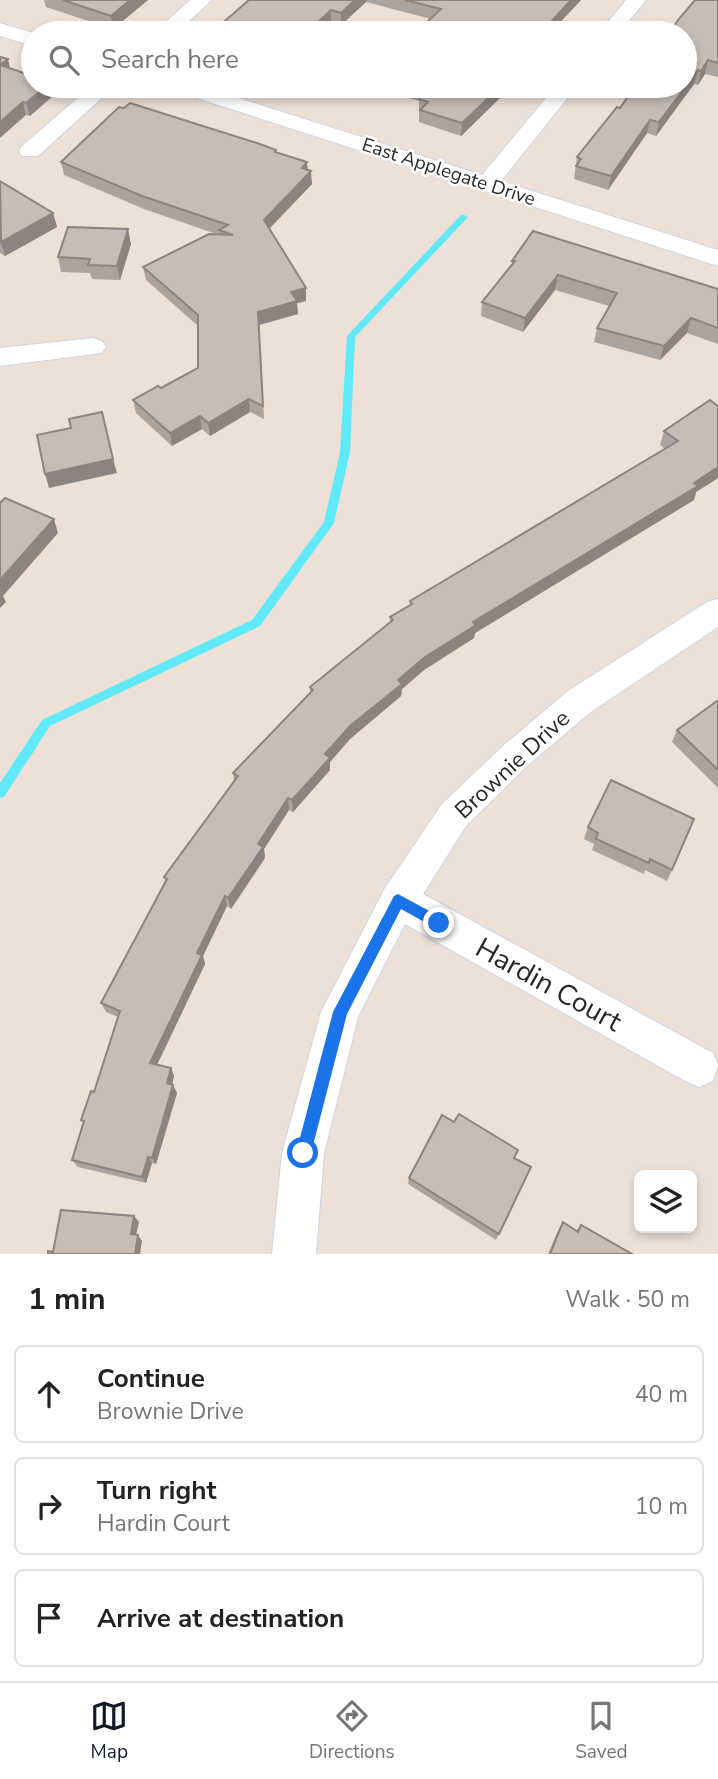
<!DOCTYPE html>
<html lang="en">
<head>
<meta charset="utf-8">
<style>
	:root { --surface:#fff; --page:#f6f6f6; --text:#222; --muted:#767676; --line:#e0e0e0; --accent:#111827 }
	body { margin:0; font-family:"Nunito Sans",sans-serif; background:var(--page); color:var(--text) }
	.controls { position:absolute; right:21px; bottom:21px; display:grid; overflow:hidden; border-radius:10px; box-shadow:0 4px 10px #0003 }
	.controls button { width:63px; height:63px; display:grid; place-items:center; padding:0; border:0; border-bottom:2px solid var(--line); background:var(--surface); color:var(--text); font:35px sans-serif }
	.stop { position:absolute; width:21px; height:21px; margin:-16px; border:5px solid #1a73e8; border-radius:50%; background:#fff }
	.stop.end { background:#1a73e8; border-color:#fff; box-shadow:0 2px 7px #0008 }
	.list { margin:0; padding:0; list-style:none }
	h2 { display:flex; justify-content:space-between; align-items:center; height:91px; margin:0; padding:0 28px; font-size:30px }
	h2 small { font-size:23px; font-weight:400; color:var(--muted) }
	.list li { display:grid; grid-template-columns:46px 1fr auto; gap:21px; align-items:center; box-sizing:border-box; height:98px; margin:0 14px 14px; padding:0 14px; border:2px solid var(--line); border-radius:10px }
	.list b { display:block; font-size:26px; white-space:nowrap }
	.list p { margin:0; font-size:23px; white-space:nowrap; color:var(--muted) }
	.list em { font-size:23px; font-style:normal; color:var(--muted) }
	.icon { flex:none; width:38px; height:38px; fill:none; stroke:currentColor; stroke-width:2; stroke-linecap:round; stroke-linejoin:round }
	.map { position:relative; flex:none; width:718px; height:1254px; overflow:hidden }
	.search { position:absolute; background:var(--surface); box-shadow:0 4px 10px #0003; left:21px; right:21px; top:21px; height:77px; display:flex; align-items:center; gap:18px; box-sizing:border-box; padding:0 24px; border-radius:38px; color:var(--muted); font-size:26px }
	.sheet { height:427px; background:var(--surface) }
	nav { display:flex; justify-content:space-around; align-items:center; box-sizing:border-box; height:98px; border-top:2px solid var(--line); background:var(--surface); font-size:19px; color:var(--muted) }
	nav a { display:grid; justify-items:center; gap:4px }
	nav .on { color:var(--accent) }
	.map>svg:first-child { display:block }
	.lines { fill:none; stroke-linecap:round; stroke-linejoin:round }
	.stream { fill:#5fe9f9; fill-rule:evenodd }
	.minor-casing { stroke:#cdd4e3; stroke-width:2 }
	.minor { fill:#fff; fill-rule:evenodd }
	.wall { fill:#aba39d }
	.shaded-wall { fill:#8b8480 }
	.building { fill:#c7bdb7; stroke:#8b8480; stroke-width:2 }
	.route { fill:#1a73e8 }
	.labels { text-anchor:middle; stroke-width:5; stroke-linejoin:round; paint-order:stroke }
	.far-street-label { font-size:19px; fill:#282828; stroke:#fff }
	.street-label { font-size:23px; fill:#282828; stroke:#fff }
	.near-street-label { font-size:28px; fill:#282828; stroke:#fff }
</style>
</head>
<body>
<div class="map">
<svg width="718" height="1254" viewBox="0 0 718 1254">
	<rect width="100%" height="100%" fill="#ece0d7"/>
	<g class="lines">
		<polygon class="stream" points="461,215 464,215 468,217 355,337 350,452 334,523 260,626 50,726 4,797 0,798 0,783 42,720 252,620 324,522 340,452 347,336"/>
		<g class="minor-casing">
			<g id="minor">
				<polygon points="190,0 212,0 176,33 154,33"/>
				<polygon points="626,0 646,0 619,33 599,33"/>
				<polygon points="0,23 33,33 33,46 0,36"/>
				<polygon points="92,86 115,86 38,156 22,156 19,151 22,146"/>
				<polygon points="168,86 200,86 482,175 556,86 577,86 501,181 718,250 718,266 172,90"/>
				<polygon points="93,338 102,341 106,347 102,353 0,366 0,348"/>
				<polygon points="718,599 718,627 592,711 528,765 466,826 423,894 713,1053 718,1065 713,1081 699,1087 685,1081 405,924 358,1017 324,1153 316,1254 272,1254 282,1153 321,1012 385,888 442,804 504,745 568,691 707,602"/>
			</g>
		</g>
		<use href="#minor" class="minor"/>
	</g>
	<g class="wall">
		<polygon points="44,0 148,0 113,29 46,7"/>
		<polygon points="249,0 581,0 550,33 431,19 366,2 341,25"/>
		<polygon points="718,0 718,77 705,74 698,85 694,84 656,136 647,133 608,190 574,179 577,157 620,108"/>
		<polygon points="10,68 54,95 30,116 26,115"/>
		<polygon points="399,86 505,86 504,88 503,95 461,136 419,122 419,101 399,95"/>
		<polygon points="277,153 308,170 312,184 269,229 306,301 297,303 298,314 259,325 264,419 250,412 210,436 202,429 172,446 136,413 133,400 161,388 198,368 198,326 146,280 143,267 219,235 144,209 64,175 61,162"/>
		<polygon points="0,181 53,213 57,227 5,256 0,253"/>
		<polygon points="131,244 120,280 92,279 90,273 61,272 58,257"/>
		<polygon points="512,261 718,289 718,344 687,333 660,360 594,342 597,328 609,306 555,290 523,332 481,316 482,302 512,265"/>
		<polygon points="718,406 718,478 696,492 694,500 475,633 474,638 424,670 402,689 401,696 350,739 330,762 330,770 293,812 289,810 264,849 265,858 231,909 227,906 203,956 205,964 157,1065 171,1068 174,1076 172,1085 177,1093 156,1164 152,1163 146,1183 78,1167 72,1160 84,1123 81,1120 94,1092 118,1017 106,1012 101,1003 165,882 164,877 234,781 233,773 310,693 310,687 390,623 390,617 410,605 410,601 665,449 660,445 664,431"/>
		<polygon points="718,701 718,788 672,742 677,730"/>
		<polygon points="588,827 672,870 667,881 645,870 644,874 592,850 594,844 584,839"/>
		<polygon points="514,1158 531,1167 496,1240 408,1184 409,1178"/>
		<polygon points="563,1222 576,1231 581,1225 632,1254 548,1254 559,1228"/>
	</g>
	<g class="shaded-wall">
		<polygon points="130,0 148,0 113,29 111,16"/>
		<polygon points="355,0 366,0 366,2 341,25 341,13"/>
		<polygon points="571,0 581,0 550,33 541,33"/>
		<polygon points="331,10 331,22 320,33 307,33"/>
		<polygon points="8,59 11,73 0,65"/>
		<polygon points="708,60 705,74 698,85 701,71"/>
		<polygon points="698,70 694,84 656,136 659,122"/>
		<polygon points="47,86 52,86 54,95 30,116 26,103"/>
		<polygon points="499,86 505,86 504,88 503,95 461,136 462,123"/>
		<polygon points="23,102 26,115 0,138 0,122"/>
		<polygon points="650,120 647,133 608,190 611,176"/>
		<polygon points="307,162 308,174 311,171 312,184 265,233 264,220 302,168"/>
		<polygon points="53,213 57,227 5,256 1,242"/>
		<polygon points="128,229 131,244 120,280 117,266"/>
		<polygon points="558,275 555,290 523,332 525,318"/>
		<polygon points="306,288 306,301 297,303 298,314 259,325 264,419 258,312 291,292"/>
		<polygon points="691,318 687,333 660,360 664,346"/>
		<polygon points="249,399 250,412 210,436 208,423"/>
		<polygon points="200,416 202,429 172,446 170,433"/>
		<polygon points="113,459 117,473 49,488 45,474"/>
		<polygon points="718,467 718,478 696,492 694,500 475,633 474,638 424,670 402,689 401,696 350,739 330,762 330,770 293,812 292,800 325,754 350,726 398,680 425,657 473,622"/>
		<polygon points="54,519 58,533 3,596 6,602 0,608 0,580"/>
		<polygon points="288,798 289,810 264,849 265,858 231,909 228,898 258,844"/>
		<polygon points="225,896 227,906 203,956 205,964 154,1071 150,1063 197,953"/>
		<polygon points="171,1068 174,1076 170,1091 167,1083"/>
		<polygon points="173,1085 177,1093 156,1164 152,1158"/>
		<polygon points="148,1157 152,1163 146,1183 142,1177"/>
		<polygon points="134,1216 139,1222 135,1240 131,1234"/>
		<polygon points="138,1235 142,1241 140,1254 135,1254"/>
	</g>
	<g class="building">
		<polygon points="63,0 130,0 111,16"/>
		<polygon points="249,0 355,0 341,13 331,10 307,33 211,33"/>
		<polygon points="405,0 571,0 541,33 415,33 441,9"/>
		<polygon points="695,0 718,0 718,63 708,60 701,71 698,70 659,122 650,120 611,176 576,166 581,159 577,157 617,107 620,108 635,86 685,86 685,33 670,33 678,20"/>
		<polygon points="0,57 8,59 0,65"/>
		<polygon points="0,65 33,76 33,86 47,86 26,103 23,102 0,122"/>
		<polygon points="410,86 501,86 462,123 420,110 428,102 419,99 427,91"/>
		<polygon points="130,103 257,143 276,150 275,152 307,162 302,168 311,171 264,220 306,288 291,292 297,301 258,312 263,406 249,399 208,423 200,416 170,433 133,400 158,386 161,388 198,368 198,315 143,267 209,234 233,235 219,230 228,225 142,196 61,162 119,107 124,108"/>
		<polygon points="0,181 53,213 1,242"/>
		<polygon points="68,227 128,229 117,266 88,265 90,259 58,257"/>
		<polygon points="533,231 718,289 718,328 691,318 664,346 597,328 617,293 558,275 525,318 482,302 515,261 512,261"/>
		<polygon points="710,400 718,406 718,467 694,483 698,486 473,622 476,625 425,657 398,680 402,684 350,726 325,754 330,758 292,800 288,798 258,844 263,847 228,898 225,896 197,953 202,955 150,1063 171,1068 167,1083 173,1085 152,1158 148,1157 142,1177 72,1160 84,1121 81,1120 91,1091 94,1092 120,1011 101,1003 167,879 164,877 238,776 233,773 313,690 310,687 393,620 390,617 412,604 410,601 678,441 664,431"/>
		<polygon points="102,412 113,459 45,474 37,435 71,428 69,419"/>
		<polygon points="5,498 54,519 0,580 0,503"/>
		<polygon points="717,701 718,701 718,770 677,730"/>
		<polygon points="611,780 694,819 672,870 650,859 649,863 596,839 598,833 588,827"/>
		<polygon points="459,1114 518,1150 514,1158 531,1167 499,1234 409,1178 442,1115 454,1122"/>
		<polygon points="61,1210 134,1216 131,1234 138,1235 135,1254 48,1254 48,1251 53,1252"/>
		<polygon points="563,1222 578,1232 581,1225 632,1254 550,1254"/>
	</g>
	<polygon class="route" points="398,894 444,919 446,923 439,930 401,909 347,1014 311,1153 308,1158 303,1160 298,1158 296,1153 333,1012 394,896"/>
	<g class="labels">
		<g class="far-street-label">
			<text transform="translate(449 171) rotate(18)" y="7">East Applegate Drive</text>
		</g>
		<g class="street-label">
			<text transform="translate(512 764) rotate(-43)" y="8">Brownie Drive</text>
		</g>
		<g class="near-street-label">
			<text transform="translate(549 984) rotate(29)" y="10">Hardin Court</text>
		</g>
	</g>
</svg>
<div class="controls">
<button><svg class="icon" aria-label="layers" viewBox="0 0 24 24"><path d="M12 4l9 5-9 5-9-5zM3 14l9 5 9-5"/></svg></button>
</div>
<div class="stop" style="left:303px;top:1153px"></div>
<div class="stop end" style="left:439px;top:923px"></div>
<div class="search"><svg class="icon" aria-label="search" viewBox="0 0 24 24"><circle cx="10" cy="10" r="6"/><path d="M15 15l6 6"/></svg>Search here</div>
</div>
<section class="sheet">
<h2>1 min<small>Walk · 50 m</small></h2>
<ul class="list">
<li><svg class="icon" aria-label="ahead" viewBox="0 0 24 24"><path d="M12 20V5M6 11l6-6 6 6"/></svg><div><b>Continue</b><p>Brownie Drive</p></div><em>40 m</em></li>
<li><svg class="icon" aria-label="right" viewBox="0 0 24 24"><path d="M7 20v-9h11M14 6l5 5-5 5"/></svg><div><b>Turn right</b><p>Hardin Court</p></div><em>10 m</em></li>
<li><svg class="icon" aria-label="arrive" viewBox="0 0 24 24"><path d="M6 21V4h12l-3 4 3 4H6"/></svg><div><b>Arrive at destination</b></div></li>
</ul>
</section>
<nav>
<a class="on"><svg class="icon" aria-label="map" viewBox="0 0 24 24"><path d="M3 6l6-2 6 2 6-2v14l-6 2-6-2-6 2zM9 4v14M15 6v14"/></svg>Map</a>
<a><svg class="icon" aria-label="directions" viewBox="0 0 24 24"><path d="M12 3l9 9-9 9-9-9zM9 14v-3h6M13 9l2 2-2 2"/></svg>Directions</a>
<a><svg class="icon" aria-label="saved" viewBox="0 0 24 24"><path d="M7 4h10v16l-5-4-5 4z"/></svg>Saved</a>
</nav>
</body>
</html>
